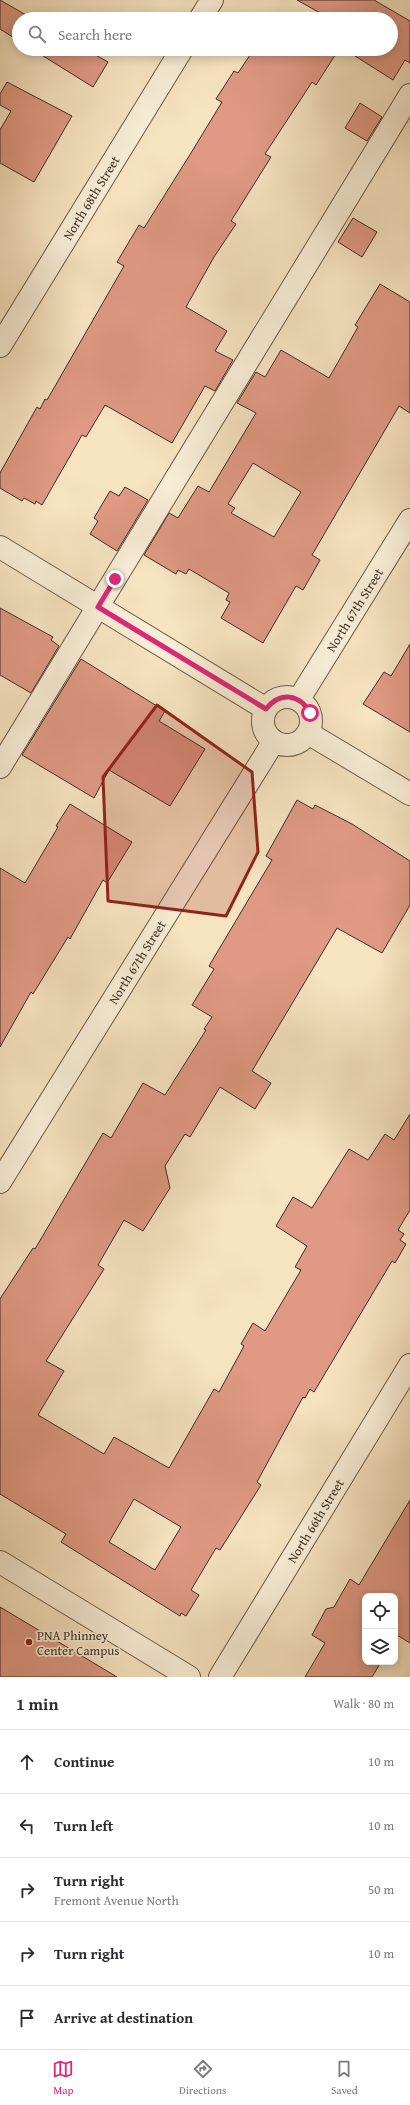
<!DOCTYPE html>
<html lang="en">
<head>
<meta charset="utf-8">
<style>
	:root { --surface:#fff; --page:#f2f2f3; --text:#2b2b33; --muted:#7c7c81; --line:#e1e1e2; --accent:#db2777 }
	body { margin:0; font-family:"Gentium Book Plus",serif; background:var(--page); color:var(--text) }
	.controls { position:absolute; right:12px; bottom:12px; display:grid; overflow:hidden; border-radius:8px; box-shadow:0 2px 10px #0003 }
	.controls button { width:36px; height:36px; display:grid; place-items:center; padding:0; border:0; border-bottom:1px solid var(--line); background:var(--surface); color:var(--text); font:20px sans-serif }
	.stop { position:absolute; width:12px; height:12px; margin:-9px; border:3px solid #db2777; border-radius:50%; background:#fff }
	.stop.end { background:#db2777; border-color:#fff; box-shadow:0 1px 4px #0008 }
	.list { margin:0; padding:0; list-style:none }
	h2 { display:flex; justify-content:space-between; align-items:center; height:52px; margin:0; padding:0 16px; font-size:17px }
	h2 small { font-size:13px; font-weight:400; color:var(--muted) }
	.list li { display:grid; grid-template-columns:26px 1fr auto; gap:12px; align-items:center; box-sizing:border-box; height:64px; padding:0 16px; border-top:1px solid var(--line) }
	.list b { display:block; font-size:15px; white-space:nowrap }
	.list p { margin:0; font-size:13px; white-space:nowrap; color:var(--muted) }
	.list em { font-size:13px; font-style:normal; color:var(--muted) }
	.icon { flex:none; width:22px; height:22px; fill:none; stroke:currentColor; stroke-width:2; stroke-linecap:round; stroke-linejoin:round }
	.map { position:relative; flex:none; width:410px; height:1677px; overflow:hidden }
	.search { position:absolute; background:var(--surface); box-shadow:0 2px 10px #0003; left:12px; right:12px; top:12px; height:44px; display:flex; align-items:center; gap:10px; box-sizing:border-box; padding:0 14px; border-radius:22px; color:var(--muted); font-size:15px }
	.sheet { height:372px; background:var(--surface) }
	nav { display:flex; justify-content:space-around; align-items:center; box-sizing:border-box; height:56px; border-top:1px solid var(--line); background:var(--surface); font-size:11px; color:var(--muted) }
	nav a { display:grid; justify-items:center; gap:2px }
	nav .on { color:var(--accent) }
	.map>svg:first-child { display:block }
	.building { fill:#df9984; stroke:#3e2e23; fill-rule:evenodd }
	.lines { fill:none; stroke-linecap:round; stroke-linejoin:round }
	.minor-casing { stroke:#6c5b4a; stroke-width:24 }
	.minor { stroke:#f9edd6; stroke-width:22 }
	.route { stroke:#db2777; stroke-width:5 }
	.marked { fill:#8f2418; fill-opacity:0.2; stroke:#8f2418; stroke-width:3; stroke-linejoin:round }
	.poi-dot { fill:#8f2418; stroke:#f9edd6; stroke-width:1.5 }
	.labels { text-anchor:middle; stroke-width:3.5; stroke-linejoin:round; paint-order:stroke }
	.street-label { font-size:13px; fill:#3e2e23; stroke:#f9edd6 }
	.poi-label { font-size:13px; fill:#3e2e23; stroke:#f9edd6; text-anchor:start }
</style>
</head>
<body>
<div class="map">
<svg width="410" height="1677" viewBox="0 0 410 1677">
	<rect width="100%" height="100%" fill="#f6e3c0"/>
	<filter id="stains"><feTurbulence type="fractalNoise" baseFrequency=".005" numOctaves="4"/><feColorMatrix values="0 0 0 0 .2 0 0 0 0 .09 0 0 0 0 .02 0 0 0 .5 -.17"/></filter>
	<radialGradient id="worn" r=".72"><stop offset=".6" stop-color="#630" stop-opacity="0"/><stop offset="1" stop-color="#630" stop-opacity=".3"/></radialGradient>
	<g class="building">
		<polygon points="0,0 33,19 19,19 19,41 0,29"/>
		<polygon points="297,0 374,0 410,21 410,63 405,60 393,80 344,49 391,49 391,19 331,19"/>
		<polygon points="32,49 85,49 108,62 93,87"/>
		<polygon points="254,49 339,49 316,85 312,82 265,154 271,157 231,221 236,224 214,257 186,307 227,331 215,351 233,360 215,391 205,386 172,443 105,405 86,437 82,435 42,505 36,501 35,504 24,498 22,501 0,488 0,473 37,407 40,409 45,399 47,400 124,266 117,262 139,225 144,228 191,153 222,102 216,99 234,71 238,73"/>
		<polygon points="7,82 72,116 34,182 0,163 0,130 11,111 0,105 0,94"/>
		<polygon points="360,103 382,117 367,141 345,128"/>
		<polygon points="353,218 377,232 362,257 338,242"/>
		<path d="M380 284 410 302V413L399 406 312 555 320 560 303 590 296 586 263 643 221 618 230 602 226 600 229 593 189 569 186 574 178 570 176 574 144 555 169 513 178 518 198 486 209 492 256 413 237 403 256 372 265 377 281 350 329 378 358 327 355 325ZM253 463 301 492 274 537 231 513 235 508 228 504Z"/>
		<polygon points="125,487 148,500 117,551 90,534 98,521 94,518 110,491 119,496"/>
		<polygon points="0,608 53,637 51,640 59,646 31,693 0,675"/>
		<polygon points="410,644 410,732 363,704 384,672 391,676"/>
		<polygon points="81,659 165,711 159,721 205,749 170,806 109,770 94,798 22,755"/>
		<path d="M297 800 313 809 315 805 352 824 410 861V905L382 953 337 928 252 1071 271 1083 255 1109 220 1087 190 1137 185 1134 165 1166 170 1188 143 1231 124 1220 98 1265 104 1269 46 1361 64 1371 38 1415 104 1454 114 1437 169 1468 214 1389 219 1392 244 1346 241 1344 253 1323 265 1331 301 1270 295 1267 307 1246 276 1226 293 1197 312 1208 349 1149 368 1160 385 1134 394 1140 410 1114V1210L398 1230 404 1234 400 1240 406 1244 395 1263 392 1261 314 1392 310 1389 305 1398 303 1397 257 1482 261 1485 220 1550 216 1548 191 1590 199 1595 186 1616 181 1613 180 1616 61 1542 66 1534 0 1494V1299L33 1248 35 1249 103 1133 111 1138 143 1083 165 1095 206 1030 204 1029 212 1017 192 1005 214 969 209 966 272 860 266 856ZM134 1499 181 1527 155 1570 109 1542Z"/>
		<polygon points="70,804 132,842 107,883 103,880 70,939 68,937 33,994 31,992 0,1047 0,868 25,883 58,827 56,826"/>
		<polygon points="410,1500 410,1643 397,1635 395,1639 395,1596 365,1596 365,1662 381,1662 372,1677 305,1677 325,1643 312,1635 326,1609 334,1607 350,1579 359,1585"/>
		<polygon points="0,1607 117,1677 0,1677"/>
	</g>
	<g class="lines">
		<g class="minor-casing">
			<g id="minor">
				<polyline points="200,19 212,0"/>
				<path id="s1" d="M0 346 182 49"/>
				<polyline points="0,547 266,709"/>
				<circle cx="287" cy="721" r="24"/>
				<path id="s2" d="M299 699 410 520"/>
				<polyline points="308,733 410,794"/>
				<polyline points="0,767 410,95"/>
				<path id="s3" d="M0 1182 274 741"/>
				<polyline points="0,1562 189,1677"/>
				<path id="s4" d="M220 1677 410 1365"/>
			</g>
		</g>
		<use href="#minor" class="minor"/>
	</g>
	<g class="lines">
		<path class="route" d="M115 579 98 607 266 709C280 691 300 694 310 713"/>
	</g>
	<path class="marked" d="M157 705 252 772 258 852 226 916 108 901 103 777Z"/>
	<circle class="poi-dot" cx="29" cy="1642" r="4"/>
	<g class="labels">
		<g class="street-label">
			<text dy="5" stroke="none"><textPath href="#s1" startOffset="174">North 68th Street</textPath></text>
			<text dy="5" stroke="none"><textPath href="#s2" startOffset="105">North 67th Street</textPath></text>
			<text dy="5" stroke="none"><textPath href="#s3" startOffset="259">North 67th Street</textPath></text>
			<text dy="5" stroke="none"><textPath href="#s4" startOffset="183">North 66th Street</textPath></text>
		</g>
		<g class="poi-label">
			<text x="37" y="1640">PNA Phinney<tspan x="37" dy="15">Center Campus</tspan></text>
		</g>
	</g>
	<rect width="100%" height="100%" filter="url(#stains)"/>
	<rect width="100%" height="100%" fill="url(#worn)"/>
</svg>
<div class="controls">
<button><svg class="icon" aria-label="locate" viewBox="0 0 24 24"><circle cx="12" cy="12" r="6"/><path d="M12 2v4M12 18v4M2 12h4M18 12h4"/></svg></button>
<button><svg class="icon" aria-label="layers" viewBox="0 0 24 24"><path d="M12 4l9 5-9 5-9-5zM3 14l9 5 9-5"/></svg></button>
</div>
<div class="stop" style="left:310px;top:713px"></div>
<div class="stop end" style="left:115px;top:579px"></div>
<div class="search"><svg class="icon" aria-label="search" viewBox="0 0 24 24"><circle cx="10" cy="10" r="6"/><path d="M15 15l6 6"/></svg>Search here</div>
</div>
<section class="sheet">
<h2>1 min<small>Walk · 80 m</small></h2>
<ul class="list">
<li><svg class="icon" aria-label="ahead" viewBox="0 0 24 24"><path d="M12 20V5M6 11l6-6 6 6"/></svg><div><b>Continue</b></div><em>10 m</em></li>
<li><svg class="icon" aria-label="left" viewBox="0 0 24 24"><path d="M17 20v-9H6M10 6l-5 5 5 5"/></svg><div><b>Turn left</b></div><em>10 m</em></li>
<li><svg class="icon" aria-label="right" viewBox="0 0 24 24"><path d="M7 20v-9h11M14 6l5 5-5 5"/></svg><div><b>Turn right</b><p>Fremont Avenue North</p></div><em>50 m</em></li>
<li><svg class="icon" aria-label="right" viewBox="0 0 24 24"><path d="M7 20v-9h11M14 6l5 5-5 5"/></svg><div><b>Turn right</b></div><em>10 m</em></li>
<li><svg class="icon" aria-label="arrive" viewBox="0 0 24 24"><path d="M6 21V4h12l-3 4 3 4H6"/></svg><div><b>Arrive at destination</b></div></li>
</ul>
</section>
<nav>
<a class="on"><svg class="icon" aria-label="map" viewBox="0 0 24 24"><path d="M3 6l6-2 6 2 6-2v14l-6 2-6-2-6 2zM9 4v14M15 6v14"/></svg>Map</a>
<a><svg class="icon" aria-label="directions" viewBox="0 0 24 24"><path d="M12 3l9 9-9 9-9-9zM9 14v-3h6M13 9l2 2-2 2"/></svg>Directions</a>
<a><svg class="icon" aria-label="saved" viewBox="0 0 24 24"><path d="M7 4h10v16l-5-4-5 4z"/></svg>Saved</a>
</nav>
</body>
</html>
